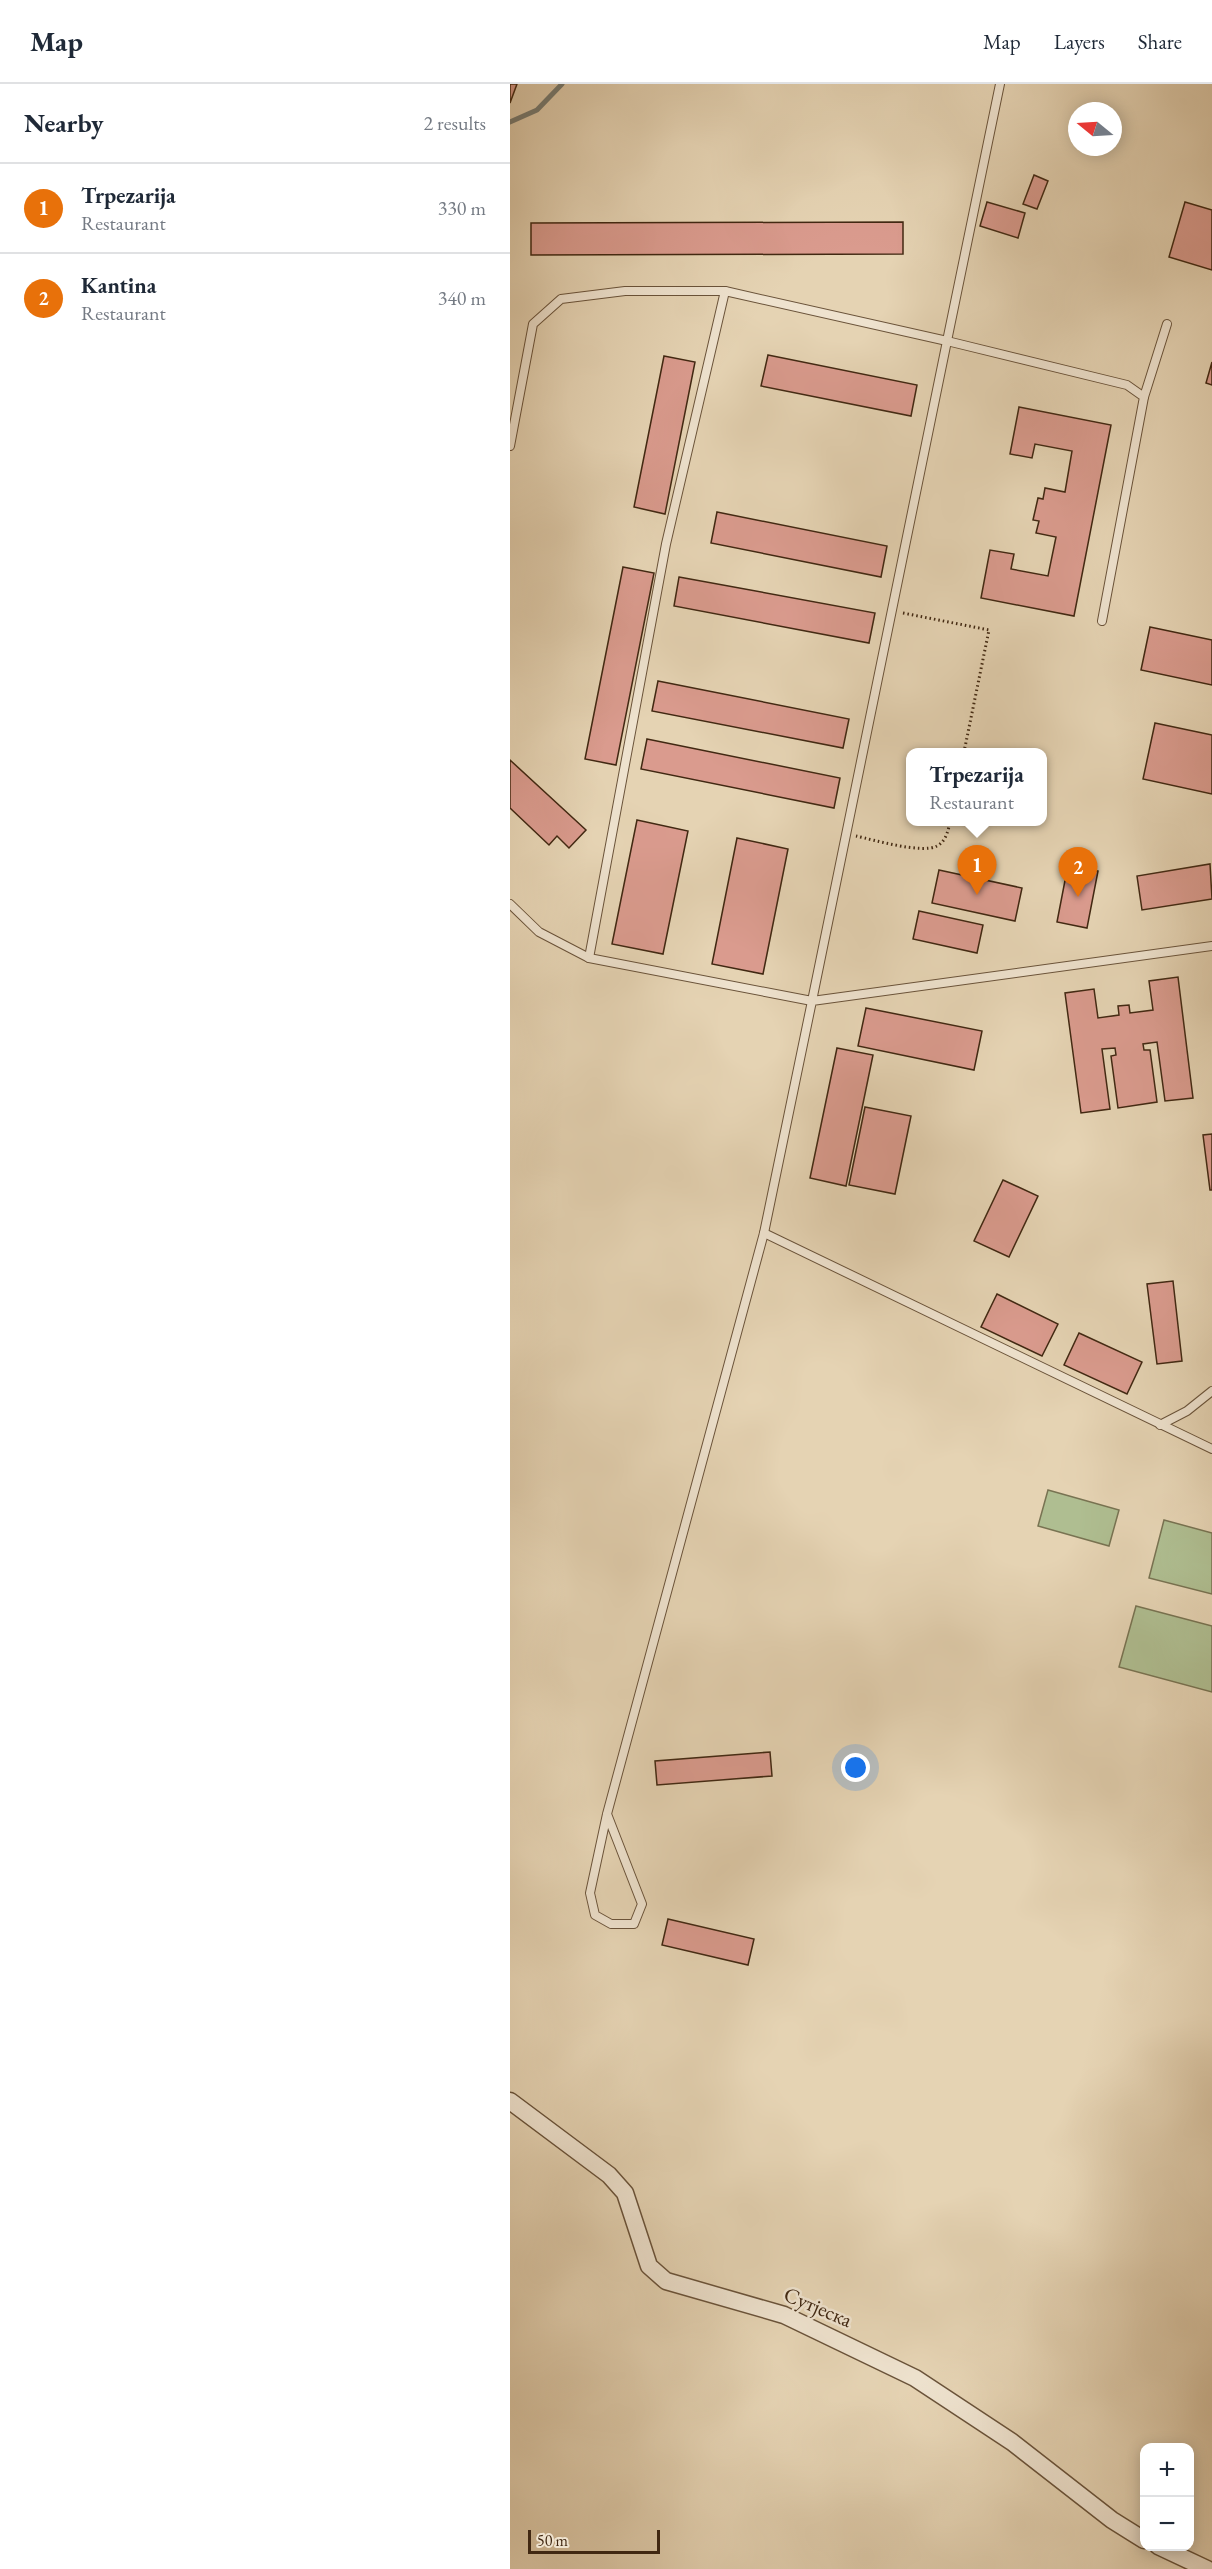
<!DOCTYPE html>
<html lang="en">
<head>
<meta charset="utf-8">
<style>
	:root { --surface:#fff; --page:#f2f2f3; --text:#1f2937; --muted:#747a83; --line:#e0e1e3; --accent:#7c3aed }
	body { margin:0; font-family:"EB Garamond",serif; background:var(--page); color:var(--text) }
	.controls { position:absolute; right:18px; bottom:18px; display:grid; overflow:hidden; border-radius:12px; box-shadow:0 3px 15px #0003 }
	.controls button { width:54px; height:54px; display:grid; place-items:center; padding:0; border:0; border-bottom:2px solid var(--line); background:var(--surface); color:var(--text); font:30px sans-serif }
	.compass { position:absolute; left:558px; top:18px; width:54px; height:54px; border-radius:50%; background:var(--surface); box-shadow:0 3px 15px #0003; rotate:288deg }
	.scale { position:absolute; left:18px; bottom:15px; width:132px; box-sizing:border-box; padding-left:6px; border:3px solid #412812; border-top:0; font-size:16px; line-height:21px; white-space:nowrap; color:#412812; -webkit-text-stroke:4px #eee2ce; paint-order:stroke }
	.you { position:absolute; left:346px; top:1684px; width:21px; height:21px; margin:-15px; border:4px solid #fff; border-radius:50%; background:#1a73e8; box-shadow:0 0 0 9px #1a73e833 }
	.badge { display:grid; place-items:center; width:39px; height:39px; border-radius:50%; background:var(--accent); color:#fff; font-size:20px; font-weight:700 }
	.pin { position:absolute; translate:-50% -50px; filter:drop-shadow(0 2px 3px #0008) }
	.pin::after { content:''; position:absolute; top:32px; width:21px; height:18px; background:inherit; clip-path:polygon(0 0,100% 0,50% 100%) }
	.popup { position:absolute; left:396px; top:664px; width:141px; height:78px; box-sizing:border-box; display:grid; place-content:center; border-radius:12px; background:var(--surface); filter:drop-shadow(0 2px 4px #0005); font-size:20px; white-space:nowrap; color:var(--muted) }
	.popup b { font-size:22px; color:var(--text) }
	.popup::after { content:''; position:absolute; left:50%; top:100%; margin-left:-12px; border:12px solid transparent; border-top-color:var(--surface) }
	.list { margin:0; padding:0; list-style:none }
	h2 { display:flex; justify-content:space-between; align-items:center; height:78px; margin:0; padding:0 24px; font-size:26px }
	h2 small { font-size:20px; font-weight:400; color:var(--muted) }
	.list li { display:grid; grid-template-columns:39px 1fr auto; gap:18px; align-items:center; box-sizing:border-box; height:90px; padding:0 24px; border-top:2px solid var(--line) }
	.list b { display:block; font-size:22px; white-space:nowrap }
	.list p { margin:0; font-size:20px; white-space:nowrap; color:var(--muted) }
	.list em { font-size:20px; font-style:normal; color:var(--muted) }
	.map { position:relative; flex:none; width:702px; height:2485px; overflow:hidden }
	header { display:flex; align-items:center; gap:36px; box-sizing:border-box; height:84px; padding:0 30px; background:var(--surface); border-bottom:2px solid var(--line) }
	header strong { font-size:28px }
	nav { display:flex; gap:33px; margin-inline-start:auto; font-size:21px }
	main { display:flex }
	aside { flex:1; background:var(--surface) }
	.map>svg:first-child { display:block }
	.green { fill:#afbe91; stroke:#787352; stroke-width:1.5 }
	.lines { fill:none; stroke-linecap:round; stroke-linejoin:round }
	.stream { stroke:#777d75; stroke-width:5 }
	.building { fill:#da9b8e; stroke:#412812; stroke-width:1.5 }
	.service-casing { stroke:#6a533a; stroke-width:10 }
	.minor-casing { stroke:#6a533a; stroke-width:19 }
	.path { stroke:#412812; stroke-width:3; stroke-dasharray:1.5 3; stroke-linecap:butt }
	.service { stroke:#eee2ce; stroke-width:8 }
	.minor { stroke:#eee2ce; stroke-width:16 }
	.labels { text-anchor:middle; stroke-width:5; stroke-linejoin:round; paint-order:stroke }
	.street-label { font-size:21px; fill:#412812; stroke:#eee2ce }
</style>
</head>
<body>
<header>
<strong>Map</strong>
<nav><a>Map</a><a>Layers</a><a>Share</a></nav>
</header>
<main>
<aside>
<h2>Nearby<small>2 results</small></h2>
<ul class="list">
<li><span class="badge" style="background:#e8710a">1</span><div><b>Trpezarija</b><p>Restaurant</p></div><em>330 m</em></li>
<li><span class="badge" style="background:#e8710a">2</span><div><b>Kantina</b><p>Restaurant</p></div><em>340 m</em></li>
</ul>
</aside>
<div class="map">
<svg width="702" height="2485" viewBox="0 0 702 2485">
	<rect width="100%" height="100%" fill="#e5d3b3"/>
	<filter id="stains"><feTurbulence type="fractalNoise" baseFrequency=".00333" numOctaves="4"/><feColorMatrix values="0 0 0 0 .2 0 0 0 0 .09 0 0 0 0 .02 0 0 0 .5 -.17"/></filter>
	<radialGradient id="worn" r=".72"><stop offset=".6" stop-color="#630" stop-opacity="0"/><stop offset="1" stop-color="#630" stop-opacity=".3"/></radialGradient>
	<g class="green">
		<polygon points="538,1406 609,1426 599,1462 528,1442"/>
		<polygon points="654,1436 702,1449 702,1510 639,1494"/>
		<polygon points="626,1522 702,1542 702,1608 609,1583"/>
	</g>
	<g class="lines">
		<polyline class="stream" points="0,38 27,26 52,0"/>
	</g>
	<g class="building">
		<polygon points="0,0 7,0 0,19"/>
		<polygon points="524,91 538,97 527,125 513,120"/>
		<polygon points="477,118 515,129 508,154 470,142"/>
		<polygon points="675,118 702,126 702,186 659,173"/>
		<polygon points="393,138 393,170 21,171 21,139"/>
		<polygon points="258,271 407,301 401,332 251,302"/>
		<polygon points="154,272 185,278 155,430 124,423"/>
		<polygon points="702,278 702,301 696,299"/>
		<polygon points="509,323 601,341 564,532 471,514 480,466 504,470 501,485 538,492 546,453 526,449 529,437 523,436 528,414 533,415 535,404 555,408 562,367 525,360 522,374 500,370"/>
		<polygon points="207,428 377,462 371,493 201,459"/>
		<polygon points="113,483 144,489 106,681 75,675"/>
		<polygon points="169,493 365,529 359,559 164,522"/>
		<polygon points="640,543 702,556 702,601 631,586"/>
		<polygon points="148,597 339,635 333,664 142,627"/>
		<polygon points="645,639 702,651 702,710 633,695"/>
		<polygon points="137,655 330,694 324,724 131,685"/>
		<polygon points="0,676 76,746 59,764 47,752 39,761 0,724"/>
		<polygon points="127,736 178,747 153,870 102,860"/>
		<polygon points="227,754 278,765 253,890 202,880"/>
		<polygon points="700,780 702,815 632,826 627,792"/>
		<polygon points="558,781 588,787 577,844 547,838"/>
		<polygon points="429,786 512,804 505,837 422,819"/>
		<polygon points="409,827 473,841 467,869 403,855"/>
		<polygon points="668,893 683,1014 655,1017 647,958 633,960 634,966 640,966 647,1018 608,1024 601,972 606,971 605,964 592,965 600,1025 571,1029 555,909 584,905 588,934 609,931 608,922 619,921 620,929 643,926 639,897"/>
		<polygon points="356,924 472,947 464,986 348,962"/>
		<polygon points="327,964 363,971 336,1102 300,1094"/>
		<polygon points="355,1023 401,1032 385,1110 339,1101"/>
		<polygon points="702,1050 702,1106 700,1106 693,1051"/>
		<polygon points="493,1096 528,1112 499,1173 464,1157"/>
		<polygon points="663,1197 672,1277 647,1280 637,1200"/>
		<polygon points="487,1210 548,1240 532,1272 471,1243"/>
		<polygon points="569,1249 632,1278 617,1310 554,1281"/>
		<polygon points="260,1668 262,1692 147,1701 145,1677"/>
		<polygon points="158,1835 244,1855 238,1881 152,1861"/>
	</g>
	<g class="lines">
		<g class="service-casing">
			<g id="service">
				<polyline points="490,0 437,257 617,301 634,313 592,537"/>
				<polyline points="634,313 657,240"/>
				<polyline points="0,362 23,240 51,215 115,207 215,207 437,257 302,917 79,874 29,848 0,820"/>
				<polyline points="79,874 156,460 215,207"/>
				<polyline points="254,1149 702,1365"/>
				<polyline points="650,1341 677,1327 702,1307"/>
				<polyline points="97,1730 132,1820 124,1840 101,1840 85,1831 80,1809 97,1730 254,1149 302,917 702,862"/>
			</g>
		</g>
		<g class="minor-casing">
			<g id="minor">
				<polyline points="0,2017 99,2091 115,2109 139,2182 156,2197 274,2231 405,2294 502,2358 602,2436 634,2456"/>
				<polyline points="648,2462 697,2485"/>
			</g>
		</g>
		<g class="path">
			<polyline points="393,529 479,546 454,668"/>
			<path d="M346 752C364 756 412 770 427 762 436 757 438 747 440 738"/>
		</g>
		<use href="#service" class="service"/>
		<use href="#minor" class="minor"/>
	</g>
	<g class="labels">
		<g class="street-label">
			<text transform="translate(308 2223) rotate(23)" y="7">Сутјеска</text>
		</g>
	</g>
	<rect width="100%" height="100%" filter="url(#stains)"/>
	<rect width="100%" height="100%" fill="url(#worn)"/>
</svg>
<div class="controls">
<button>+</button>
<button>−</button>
</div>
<svg class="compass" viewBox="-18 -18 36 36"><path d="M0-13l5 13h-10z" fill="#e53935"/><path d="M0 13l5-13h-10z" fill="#747a83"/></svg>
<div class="scale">50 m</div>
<div class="you"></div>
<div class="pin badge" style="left:467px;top:811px;background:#e8710a">1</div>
<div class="popup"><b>Trpezarija</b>Restaurant</div>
<div class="pin badge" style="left:568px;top:813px;background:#e8710a">2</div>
</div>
</main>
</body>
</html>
